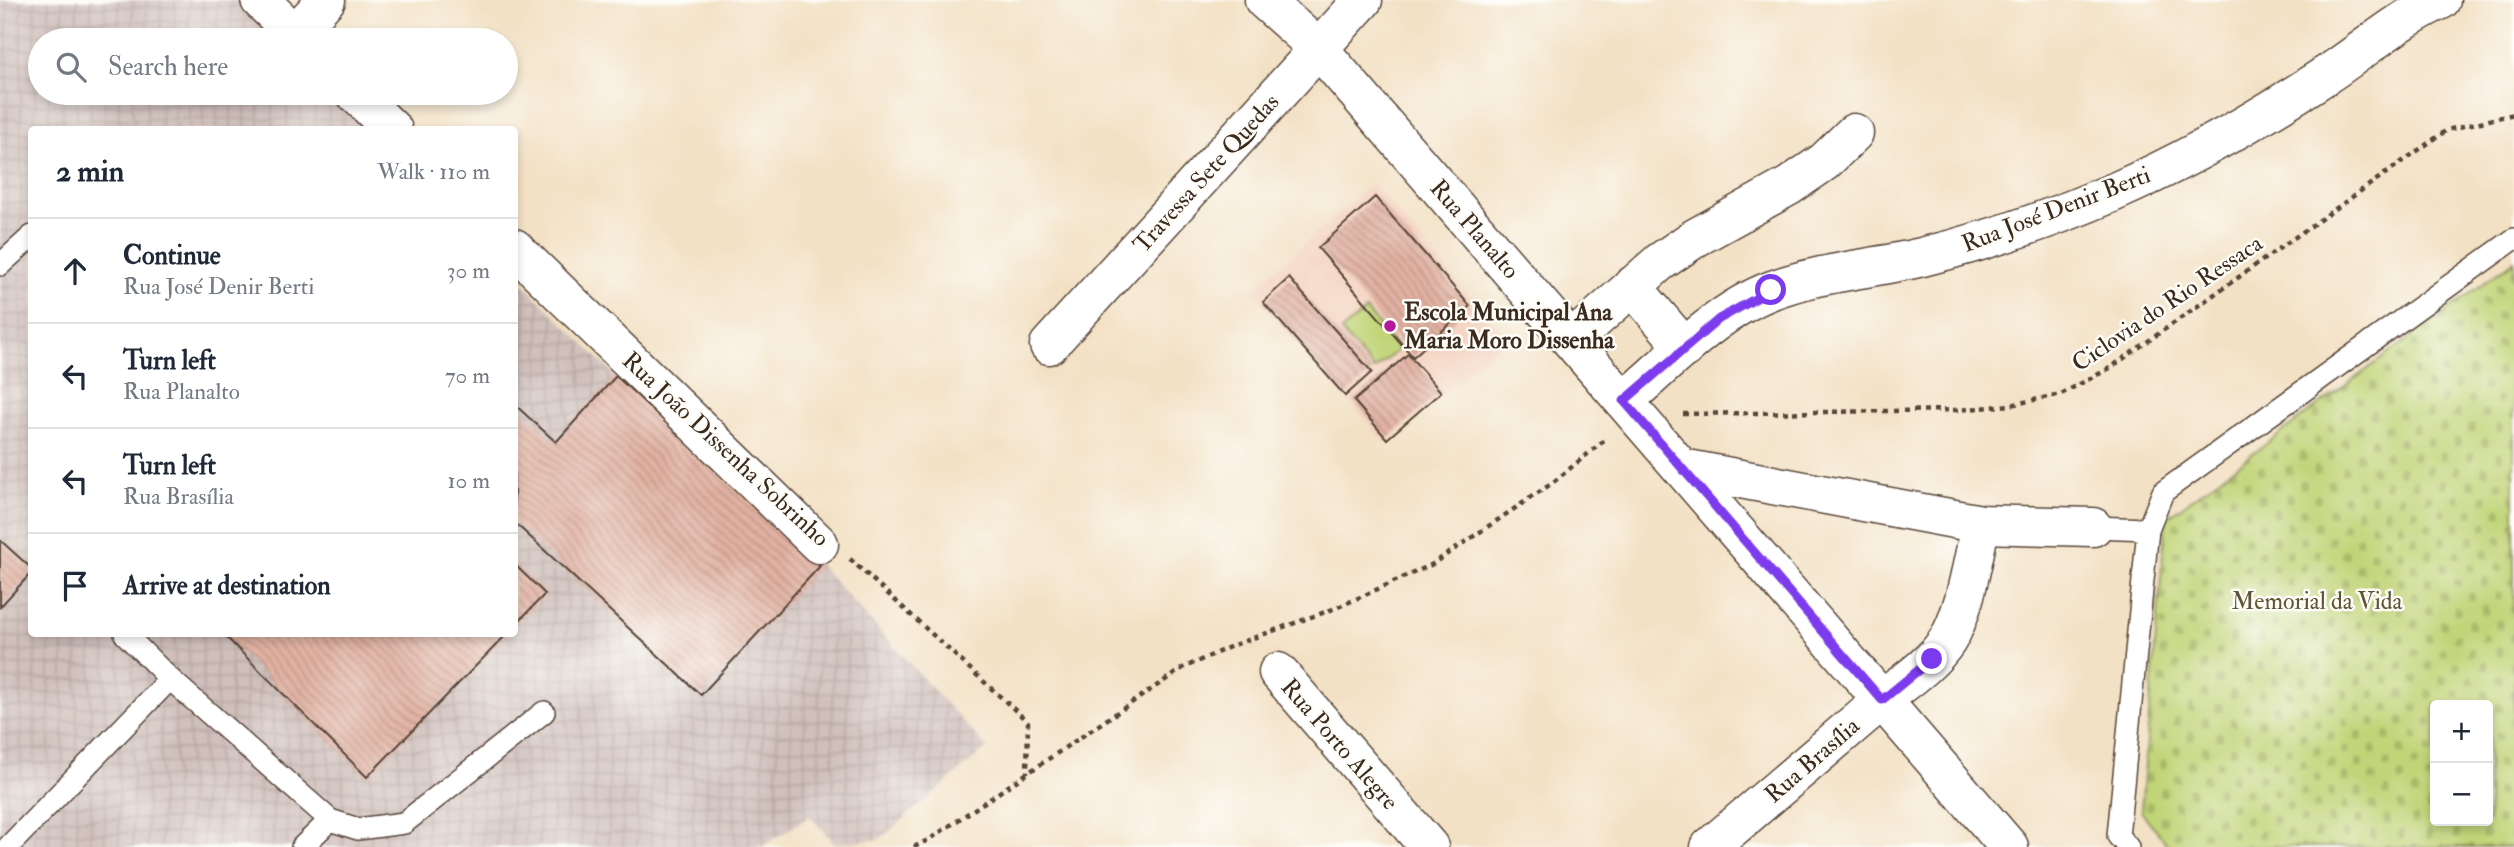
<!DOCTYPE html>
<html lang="en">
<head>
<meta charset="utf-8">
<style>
	:root { --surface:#fff; --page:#f2f2f3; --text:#1f2937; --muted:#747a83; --line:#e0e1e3 }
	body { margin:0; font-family:"IM FELL Double Pica",serif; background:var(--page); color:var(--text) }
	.controls { position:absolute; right:21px; bottom:21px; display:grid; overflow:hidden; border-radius:7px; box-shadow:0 4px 10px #0003 }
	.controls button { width:63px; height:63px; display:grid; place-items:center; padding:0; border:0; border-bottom:2px solid var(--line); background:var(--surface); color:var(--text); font:35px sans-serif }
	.stop { position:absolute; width:21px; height:21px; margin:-16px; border:5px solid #7c3aed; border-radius:50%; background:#fff }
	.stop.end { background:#7c3aed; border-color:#fff; box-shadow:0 2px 7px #0008 }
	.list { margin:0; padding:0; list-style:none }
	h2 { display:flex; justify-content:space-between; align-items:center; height:91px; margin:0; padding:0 28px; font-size:30px }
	h2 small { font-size:23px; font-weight:400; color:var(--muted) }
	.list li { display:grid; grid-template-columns:46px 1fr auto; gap:21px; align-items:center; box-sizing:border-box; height:105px; padding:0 28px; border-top:2px solid var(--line) }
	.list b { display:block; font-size:26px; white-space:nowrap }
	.list p { margin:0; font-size:23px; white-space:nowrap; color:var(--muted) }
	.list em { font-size:23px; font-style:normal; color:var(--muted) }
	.icon { flex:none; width:38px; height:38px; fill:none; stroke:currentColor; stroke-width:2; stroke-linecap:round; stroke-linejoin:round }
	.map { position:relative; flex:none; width:2514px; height:847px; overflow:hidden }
	.search { position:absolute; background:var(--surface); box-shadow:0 4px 10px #0003; left:28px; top:28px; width:490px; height:77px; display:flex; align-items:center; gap:18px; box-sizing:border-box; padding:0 24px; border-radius:38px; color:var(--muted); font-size:26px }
	.panel { position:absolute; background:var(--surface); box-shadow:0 4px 10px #0003; left:28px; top:126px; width:490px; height:511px; border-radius:7px }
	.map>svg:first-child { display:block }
	.built { fill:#f4d3c0 }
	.industrial { fill:url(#industrial-grid) }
	.cemetery { fill:url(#cemetery-stones); stroke:#7e7f4a; stroke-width:2; fill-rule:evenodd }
	.pitch { fill:#c1d477; stroke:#7e7f4a; stroke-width:2 }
	.building { fill:url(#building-back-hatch) }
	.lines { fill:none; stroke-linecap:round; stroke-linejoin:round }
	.service-casing { stroke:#574537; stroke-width:24 }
	.minor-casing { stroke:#574537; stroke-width:41 }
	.tertiary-casing { stroke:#574537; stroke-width:41 }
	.path { stroke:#574537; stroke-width:4.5; stroke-dasharray:5 5; stroke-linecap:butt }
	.service { stroke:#fff; stroke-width:21 }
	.minor { stroke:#fff; stroke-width:38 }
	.tertiary { stroke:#fff; stroke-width:38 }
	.route { stroke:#7c3aed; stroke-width:9 }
	.poi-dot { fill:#b5179e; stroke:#fdfcf7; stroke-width:2.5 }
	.labels { text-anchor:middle; stroke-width:5; stroke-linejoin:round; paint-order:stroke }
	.street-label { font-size:24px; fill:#3b2a1e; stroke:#fdfcf7 }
	.poi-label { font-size:24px; font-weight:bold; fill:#3b2a1e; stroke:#fdfcf7; text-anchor:start }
	.park-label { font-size:24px; fill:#5c5434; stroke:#fdfcf7 }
</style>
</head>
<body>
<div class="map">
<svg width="2514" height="847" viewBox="0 0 2514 847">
	<defs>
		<pattern id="industrial-grid" width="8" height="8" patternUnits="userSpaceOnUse" patternTransform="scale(1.75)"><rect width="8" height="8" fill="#d0c0bc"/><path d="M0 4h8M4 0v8" fill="none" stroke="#b4a5a1"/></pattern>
		<pattern id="cemetery-stones" width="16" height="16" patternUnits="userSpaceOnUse" patternTransform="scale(1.75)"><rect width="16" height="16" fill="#c1d477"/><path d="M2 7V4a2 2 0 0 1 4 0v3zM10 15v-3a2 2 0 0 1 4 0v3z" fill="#a7b666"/></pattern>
		<pattern id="building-back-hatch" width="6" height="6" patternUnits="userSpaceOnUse" patternTransform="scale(1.75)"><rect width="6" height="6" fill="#e2b2a3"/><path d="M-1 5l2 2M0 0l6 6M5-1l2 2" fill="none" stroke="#b89184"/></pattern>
	</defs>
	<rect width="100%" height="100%" fill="#fdfcf7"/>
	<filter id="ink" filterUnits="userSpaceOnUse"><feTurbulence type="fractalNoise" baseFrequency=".0143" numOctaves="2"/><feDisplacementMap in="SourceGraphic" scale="14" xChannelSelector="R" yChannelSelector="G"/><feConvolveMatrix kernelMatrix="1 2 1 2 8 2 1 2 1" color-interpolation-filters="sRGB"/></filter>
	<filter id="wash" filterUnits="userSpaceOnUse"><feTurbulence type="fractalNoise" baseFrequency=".00686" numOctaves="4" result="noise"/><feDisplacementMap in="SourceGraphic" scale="28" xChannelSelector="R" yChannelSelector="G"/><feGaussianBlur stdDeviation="1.57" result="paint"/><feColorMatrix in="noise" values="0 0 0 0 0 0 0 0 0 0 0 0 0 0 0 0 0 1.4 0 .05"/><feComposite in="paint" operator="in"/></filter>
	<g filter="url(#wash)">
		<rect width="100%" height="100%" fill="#f3e1c5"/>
		<polygon class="built" points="1372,184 1507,338 1386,444 1252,290"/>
		<polygon class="industrial" points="0,0 236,0 277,40 40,40 40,93 330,93 367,129 32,130 32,634 514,634 515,276 616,376 820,566 987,748 880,839 835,844 810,816 761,847 0,847"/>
		<path class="cemetery" d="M2514 261V847H2169L2141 811 2166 518ZM2435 705H2488V821H2435Z"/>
		<polygon class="pitch" points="1366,310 1399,349 1374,370 1341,331"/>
		<g id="blocks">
			<g class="building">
				<polygon points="1375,197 1470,306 1413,357 1318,248"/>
				<polygon points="1289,278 1372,372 1345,396 1263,302"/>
				<polygon points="1408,354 1441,392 1387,439 1354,401"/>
				<polygon points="616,376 820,566 701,695 514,522 514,404 556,442"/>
				<polygon points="0,540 32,569 32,572 0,607"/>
				<polygon points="514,564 545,594 514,626"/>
				<polygon points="223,634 507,634 367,777"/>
			</g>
		</g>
	</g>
	<g filter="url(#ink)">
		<use href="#blocks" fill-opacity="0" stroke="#574537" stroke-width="2"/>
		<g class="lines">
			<g class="service-casing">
				<g id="service">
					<polyline points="0,265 32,236"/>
					<polyline points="2093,527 2148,529"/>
					<polyline points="125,634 170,679 330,820 358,829 404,823 544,712"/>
					<polyline points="8,847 170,679"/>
					<polyline points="302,847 330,820"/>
					<polyline points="2128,847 2118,836 2148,529 2163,492 2514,239"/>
				</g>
			</g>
			<g class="minor-casing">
				<g id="minor">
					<polyline points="260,0 301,40"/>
					<polyline points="295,34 326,0"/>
					<polyline points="355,93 393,130"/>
					<polyline points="514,248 819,544"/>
					<polyline points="1632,286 1685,348"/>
					<polyline points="1572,340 1660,262 1695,238 1789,186 1824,162 1854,133"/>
					<polyline points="1049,345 1363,0"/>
					<polyline points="1682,468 1981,524 2093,527"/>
					<path d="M1981 524C1973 557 1965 613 1947 641 1931 665 1904 682 1882 700L2009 847"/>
					<polyline points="1278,672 1429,847"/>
				</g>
			</g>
			<g class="tertiary-casing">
				<g id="tertiary">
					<polyline points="1264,0 1319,49 1882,700 1710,847"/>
					<path d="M1624 401C1667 364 1718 310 1772 290 1820 272 1872 269 1922 257 1987 241 2051 219 2112 193 2188 160 2257 120 2326 75 2363 51 2400 18 2441 0"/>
				</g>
			</g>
			<g class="path">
				<polyline points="1683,414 1958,410 2011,405 2061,394 2110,368 2447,130 2514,114"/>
				<polyline points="850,559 1028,722 1027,773"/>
				<polyline points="914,847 930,839 1183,668 1234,645 1336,608 1431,565 1551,484 1606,439"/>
			</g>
			<use href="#service" class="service"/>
			<use href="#minor" class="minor"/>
			<use href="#tertiary" class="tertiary"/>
		</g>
	</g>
	<g class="lines" filter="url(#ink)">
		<polyline class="route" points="1771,290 1719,319 1624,401 1882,700 1932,659"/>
	</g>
	<circle class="poi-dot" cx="1390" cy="326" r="7"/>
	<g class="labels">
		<g class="street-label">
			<text transform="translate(1206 173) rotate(-48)" y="8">Travessa Sete Quedas</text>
			<text transform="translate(2056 209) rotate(-21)" y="8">Rua José Denir Berti</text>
			<text transform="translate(1475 229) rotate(49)" y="8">Rua Planalto</text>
			<text transform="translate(2167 303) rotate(-34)" y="8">Ciclovia do Rio Ressaca</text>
			<text transform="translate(726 449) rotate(43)" y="8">Rua João Dissenha Sobrinho</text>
			<text transform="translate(1340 744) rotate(49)" y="8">Rua Porto Alegre</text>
			<text transform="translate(1812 760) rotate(-41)" y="8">Rua Brasília</text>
		</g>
		<g class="poi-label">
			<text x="1404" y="320">Escola Municipal Ana<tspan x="1404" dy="28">Maria Moro Dissenha</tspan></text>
		</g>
		<g class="park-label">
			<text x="2317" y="609">Memorial da Vida</text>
		</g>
	</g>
</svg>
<div class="controls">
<button>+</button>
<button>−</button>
</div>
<div class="stop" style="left:1771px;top:290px"></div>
<div class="stop end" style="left:1932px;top:659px"></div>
<div class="search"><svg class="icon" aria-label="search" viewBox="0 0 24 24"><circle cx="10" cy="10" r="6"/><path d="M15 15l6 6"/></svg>Search here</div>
<section class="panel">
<h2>2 min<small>Walk · 110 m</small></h2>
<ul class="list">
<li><svg class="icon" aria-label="ahead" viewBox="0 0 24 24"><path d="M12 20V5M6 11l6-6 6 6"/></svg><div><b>Continue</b><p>Rua José Denir Berti</p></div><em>30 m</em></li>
<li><svg class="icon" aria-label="left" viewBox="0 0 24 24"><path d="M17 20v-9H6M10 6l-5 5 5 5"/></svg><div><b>Turn left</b><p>Rua Planalto</p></div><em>70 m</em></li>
<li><svg class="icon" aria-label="left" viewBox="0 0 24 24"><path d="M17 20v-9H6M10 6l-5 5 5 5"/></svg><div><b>Turn left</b><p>Rua Brasília</p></div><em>10 m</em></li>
<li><svg class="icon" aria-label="arrive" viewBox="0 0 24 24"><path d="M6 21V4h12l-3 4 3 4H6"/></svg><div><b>Arrive at destination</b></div></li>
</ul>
</section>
</div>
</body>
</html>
